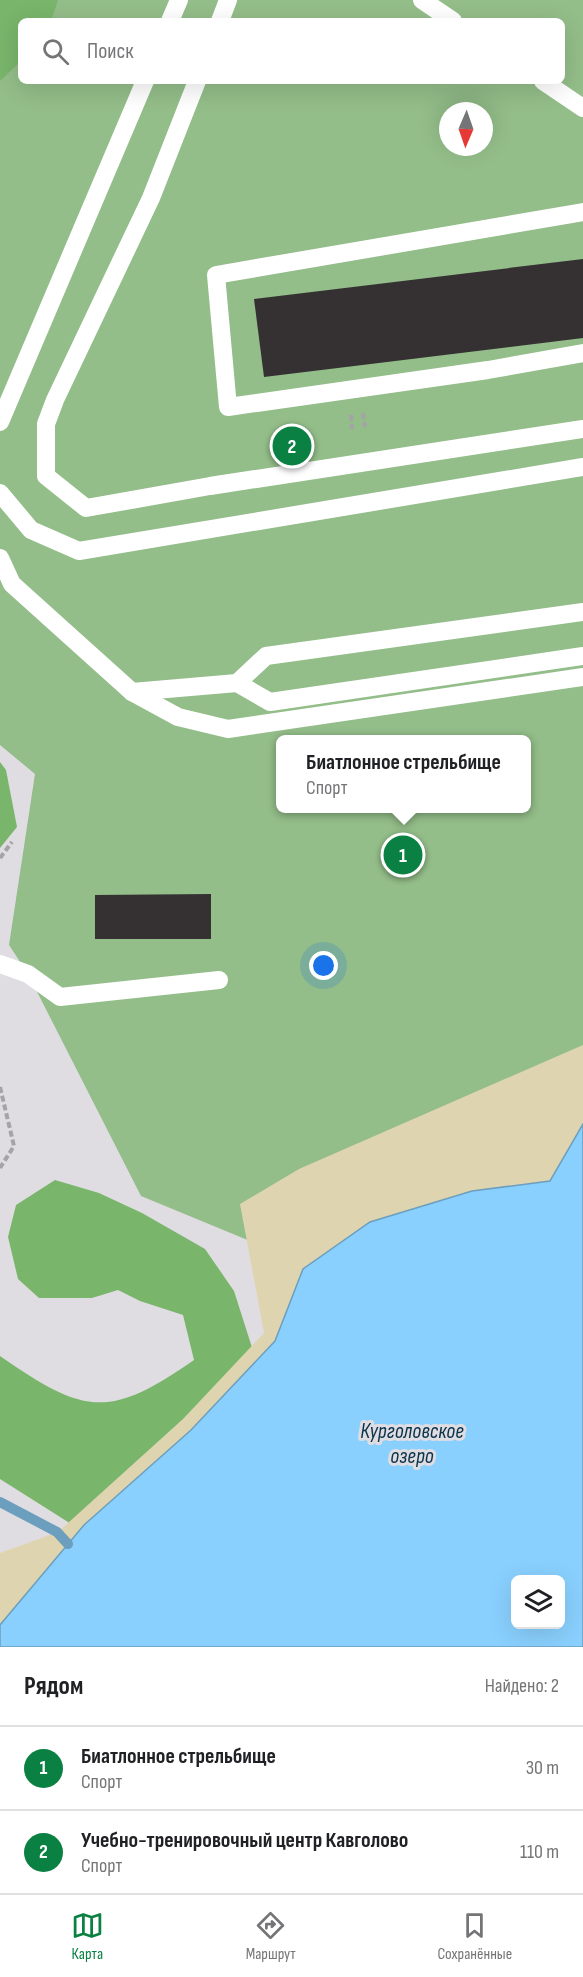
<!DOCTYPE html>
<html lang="ru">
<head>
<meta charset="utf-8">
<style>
	:root { --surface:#fff; --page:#f2f2f2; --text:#202124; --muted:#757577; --line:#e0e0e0; --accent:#0b8043 }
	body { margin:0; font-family:"Sofia Sans Condensed",sans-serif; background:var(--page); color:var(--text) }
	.controls { position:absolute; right:18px; bottom:18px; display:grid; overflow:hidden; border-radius:9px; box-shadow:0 6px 24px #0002 }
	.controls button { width:54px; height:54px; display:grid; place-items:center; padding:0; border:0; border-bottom:2px solid var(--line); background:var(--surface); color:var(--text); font:30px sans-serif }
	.compass { position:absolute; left:439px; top:102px; width:54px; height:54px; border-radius:50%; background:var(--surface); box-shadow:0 6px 24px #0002; rotate:182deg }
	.you { position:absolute; left:324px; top:966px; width:21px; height:21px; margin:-15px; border:4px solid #fff; border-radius:50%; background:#1a73e8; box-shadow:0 0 0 9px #1a73e833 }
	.badge { display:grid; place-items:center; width:39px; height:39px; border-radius:50%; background:var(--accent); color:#fff; font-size:20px; font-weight:700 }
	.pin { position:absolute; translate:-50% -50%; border:3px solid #fff; box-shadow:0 2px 6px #0006 }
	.popup { position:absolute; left:276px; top:735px; width:255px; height:78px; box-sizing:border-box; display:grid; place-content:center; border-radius:9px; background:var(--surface); filter:drop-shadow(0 2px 4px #0005); font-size:20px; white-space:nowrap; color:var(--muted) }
	.popup b { font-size:22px; color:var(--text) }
	.popup::after { content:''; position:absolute; left:50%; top:100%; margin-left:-12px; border:12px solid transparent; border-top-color:var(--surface) }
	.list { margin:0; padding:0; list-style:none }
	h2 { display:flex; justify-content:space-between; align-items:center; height:78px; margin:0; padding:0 24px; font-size:26px }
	h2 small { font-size:20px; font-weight:400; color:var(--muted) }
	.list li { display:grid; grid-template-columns:39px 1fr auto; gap:18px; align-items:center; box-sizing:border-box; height:84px; padding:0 24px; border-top:2px solid var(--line) }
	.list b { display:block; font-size:22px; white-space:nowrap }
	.list p { margin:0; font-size:20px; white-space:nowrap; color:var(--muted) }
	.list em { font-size:20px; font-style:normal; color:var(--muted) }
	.icon { flex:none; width:33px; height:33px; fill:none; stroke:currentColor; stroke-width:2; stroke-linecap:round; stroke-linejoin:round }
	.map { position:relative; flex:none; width:583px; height:1647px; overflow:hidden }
	.search { position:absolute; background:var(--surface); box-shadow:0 6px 24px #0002; left:18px; right:18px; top:18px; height:66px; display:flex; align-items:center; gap:15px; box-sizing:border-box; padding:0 21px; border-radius:9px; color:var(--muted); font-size:22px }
	.sheet { height:246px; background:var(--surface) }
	nav { display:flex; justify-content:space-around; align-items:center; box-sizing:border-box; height:84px; border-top:2px solid var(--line); background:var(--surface); font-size:16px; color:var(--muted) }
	nav a { display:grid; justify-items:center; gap:3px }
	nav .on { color:var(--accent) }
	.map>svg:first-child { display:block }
	.green { fill:#93bd89; fill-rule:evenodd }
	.forest { fill:#79b56b }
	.sand { fill:#ded5b0 }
	.water { fill:#89d0fe; stroke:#6c9ebe; stroke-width:1.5; fill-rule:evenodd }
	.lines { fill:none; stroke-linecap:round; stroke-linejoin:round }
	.stream { stroke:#6c9ebe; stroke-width:10 }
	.building { fill:#353133 }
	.path { stroke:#a6a3a7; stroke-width:4; stroke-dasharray:6 3; stroke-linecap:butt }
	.lane { stroke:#fff; stroke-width:18 }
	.labels { text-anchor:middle; stroke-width:6; stroke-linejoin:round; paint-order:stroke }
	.water-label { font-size:22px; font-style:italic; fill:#09334a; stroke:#e0dde2 }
</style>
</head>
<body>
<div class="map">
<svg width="583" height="1647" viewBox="0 0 583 1647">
	<rect width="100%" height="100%" fill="#e0dde2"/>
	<path class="green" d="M5 0H583V1120L303 1263 141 1196 28 974 9 945 35 774 0 745V11ZM21 21H562V81H21ZM448 111H484V147H448ZM280 740H526V808H280Z"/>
	<g class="forest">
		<polygon points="0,0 58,0 51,21 21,21 21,61 0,81"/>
		<polygon points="0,762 6,770 17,827 0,848"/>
		<path d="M55 1180 99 1193 142 1213 205 1249 234 1291 256 1360 184 1420 72 1539 68 1522 0 1479V1356C84 1414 108 1420 194 1360L183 1315 140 1301 118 1290 92 1298H39L18 1279 8 1237 16 1205Z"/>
	</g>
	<polygon class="sand" points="583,1045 583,1124 550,1181 472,1191 370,1222 303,1269 275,1341 191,1430 84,1525 0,1625 0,1553 58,1532 183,1419 264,1333 240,1204 299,1169"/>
	<path class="water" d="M583 1124V1647H0V1625L84 1525 191 1430 275 1341 303 1269 370 1222 472 1191 550 1181ZM516 1580H560V1624H516Z"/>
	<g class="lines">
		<polyline class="stream" points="0,1502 57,1532 68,1544"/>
	</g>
	<g class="building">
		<polygon points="583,259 583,338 264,377 254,299"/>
		<polygon points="211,894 211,939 95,939 95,895"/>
	</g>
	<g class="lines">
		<g class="path">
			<polyline points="363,413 365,427"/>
			<polyline points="351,415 352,429"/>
			<polyline points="0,858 12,842"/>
			<polyline points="0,1087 14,1146 0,1168"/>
		</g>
		<g class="lane">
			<polyline points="422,0 453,21"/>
			<polyline points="170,21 179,0"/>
			<polyline points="220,21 228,0"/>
			<polyline points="197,81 151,198 55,400 46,424 46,476 86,508 210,486 583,429"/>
			<polyline points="543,81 583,108"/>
			<polyline points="583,212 216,275 228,407 488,370 583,353"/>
			<polyline points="0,422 145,81"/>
			<polyline points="0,493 31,530 79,551 583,467"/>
			<polyline points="0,558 12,584 132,692 178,717 228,729 583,677"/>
			<polyline points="583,612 266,656 237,683 270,702 583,656"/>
			<polyline points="132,692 237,683"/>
			<polyline points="0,964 28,974 60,997 219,980"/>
		</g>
	</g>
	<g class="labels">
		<g class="water-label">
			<text x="412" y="1438">Курголовское<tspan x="412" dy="25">озеро</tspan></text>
		</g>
	</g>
</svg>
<div class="controls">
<button><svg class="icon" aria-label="layers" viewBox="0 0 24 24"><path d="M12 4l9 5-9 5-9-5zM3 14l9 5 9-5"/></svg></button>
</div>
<svg class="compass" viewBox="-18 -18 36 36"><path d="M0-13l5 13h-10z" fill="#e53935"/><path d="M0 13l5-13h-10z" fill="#757577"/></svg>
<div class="you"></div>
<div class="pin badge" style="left:403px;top:855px">1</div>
<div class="popup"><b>Биатлонное стрельбище</b>Спорт</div>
<div class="pin badge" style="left:292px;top:446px">2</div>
<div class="search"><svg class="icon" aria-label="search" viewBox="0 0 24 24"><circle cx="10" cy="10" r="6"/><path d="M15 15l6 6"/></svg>Поиск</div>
</div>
<section class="sheet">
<h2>Рядом<small>Найдено: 2</small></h2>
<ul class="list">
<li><span class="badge">1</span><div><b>Биатлонное стрельбище</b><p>Спорт</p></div><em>30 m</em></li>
<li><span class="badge">2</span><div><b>Учебно-тренировочный центр Кавголово</b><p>Спорт</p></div><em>110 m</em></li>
</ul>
</section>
<nav>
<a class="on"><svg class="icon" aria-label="map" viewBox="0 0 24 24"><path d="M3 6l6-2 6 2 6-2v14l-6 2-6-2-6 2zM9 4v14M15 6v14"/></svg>Карта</a>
<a><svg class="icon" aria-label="directions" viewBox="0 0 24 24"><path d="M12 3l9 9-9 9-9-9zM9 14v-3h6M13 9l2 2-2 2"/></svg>Маршрут</a>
<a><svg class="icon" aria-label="saved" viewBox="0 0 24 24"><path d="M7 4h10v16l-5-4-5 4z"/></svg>Сохранённые</a>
</nav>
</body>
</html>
